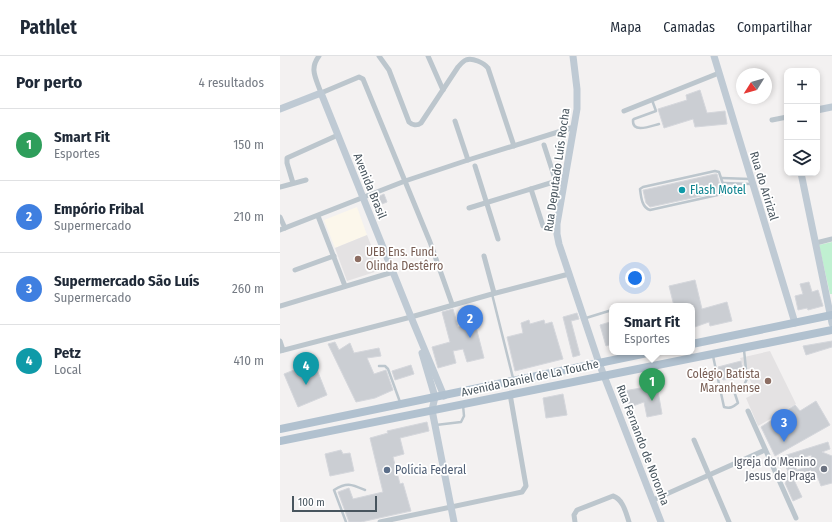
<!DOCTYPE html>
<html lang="pt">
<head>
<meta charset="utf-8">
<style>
	:root { --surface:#fff; --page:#f6f6f7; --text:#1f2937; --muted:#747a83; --line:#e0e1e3; --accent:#1879e5 }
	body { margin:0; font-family:"Fira Sans Condensed",sans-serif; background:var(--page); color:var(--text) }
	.controls { position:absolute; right:12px; top:12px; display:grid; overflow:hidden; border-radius:8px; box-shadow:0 2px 6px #0003 }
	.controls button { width:36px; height:36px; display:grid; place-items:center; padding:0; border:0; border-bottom:1px solid var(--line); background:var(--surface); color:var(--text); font:20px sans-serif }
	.compass { position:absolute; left:456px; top:12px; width:36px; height:36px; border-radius:50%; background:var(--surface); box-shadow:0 2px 6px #0003; rotate:233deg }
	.scale { position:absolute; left:12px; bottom:10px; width:85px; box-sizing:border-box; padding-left:4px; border:2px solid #48555e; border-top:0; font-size:11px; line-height:14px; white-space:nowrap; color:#48555e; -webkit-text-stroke:3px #fff; paint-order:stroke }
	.you { position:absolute; left:355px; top:222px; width:14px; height:14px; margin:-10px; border:3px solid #fff; border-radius:50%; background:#1a73e8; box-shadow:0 0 0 6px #1a73e833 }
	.badge { display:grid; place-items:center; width:26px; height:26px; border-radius:50%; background:var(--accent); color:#fff; font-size:13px; font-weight:700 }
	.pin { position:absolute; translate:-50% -33px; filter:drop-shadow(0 1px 2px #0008) }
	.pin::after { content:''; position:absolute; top:21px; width:14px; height:12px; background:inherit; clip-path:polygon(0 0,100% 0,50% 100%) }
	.popup { position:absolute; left:329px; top:247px; width:86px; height:52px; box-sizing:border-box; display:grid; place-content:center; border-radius:8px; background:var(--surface); filter:drop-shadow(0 1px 3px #0005); font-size:13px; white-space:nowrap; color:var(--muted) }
	.popup b { font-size:15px; color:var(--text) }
	.popup::after { content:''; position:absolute; left:50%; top:100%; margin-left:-8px; border:8px solid transparent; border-top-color:var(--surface) }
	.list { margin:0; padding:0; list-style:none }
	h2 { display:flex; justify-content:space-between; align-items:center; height:52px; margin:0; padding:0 16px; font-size:17px }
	h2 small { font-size:13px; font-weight:400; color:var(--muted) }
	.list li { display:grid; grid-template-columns:26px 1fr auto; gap:12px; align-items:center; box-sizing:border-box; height:72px; padding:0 16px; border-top:1px solid var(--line) }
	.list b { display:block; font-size:15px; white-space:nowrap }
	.list p { margin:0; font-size:13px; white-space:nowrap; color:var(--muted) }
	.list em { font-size:13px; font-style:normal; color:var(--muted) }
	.icon { flex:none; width:22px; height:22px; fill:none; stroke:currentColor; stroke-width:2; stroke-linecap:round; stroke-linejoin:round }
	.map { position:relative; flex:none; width:552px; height:466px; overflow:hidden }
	header { display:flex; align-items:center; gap:24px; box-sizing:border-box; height:56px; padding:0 20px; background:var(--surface); border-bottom:1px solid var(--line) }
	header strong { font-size:19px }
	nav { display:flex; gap:22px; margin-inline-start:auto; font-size:14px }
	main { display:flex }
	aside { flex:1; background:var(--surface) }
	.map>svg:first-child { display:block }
	.commercial { fill:#fcf7eb }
	.education { fill:#e4e2e3 }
	.green { fill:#c0f0d1 }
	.building { fill:#cbced3; stroke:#d5d7dc; fill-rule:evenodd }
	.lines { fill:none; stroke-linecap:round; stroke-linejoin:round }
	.lane { stroke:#bcc6cd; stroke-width:2.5 }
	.street { stroke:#bcc6cd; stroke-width:5 }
	.secondary { stroke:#bfcad4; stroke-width:7 }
	.primary { stroke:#b1c1cf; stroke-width:8 }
	.culture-dot { fill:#0f9aa8; stroke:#fff; stroke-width:1.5 }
	.education-dot { fill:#8d6e63; stroke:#fff; stroke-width:1.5 }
	.worship-dot { fill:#6b7280; stroke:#fff; stroke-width:1.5 }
	.service-dot { fill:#5c6f8a; stroke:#fff; stroke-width:1.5 }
	.labels { text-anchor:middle; stroke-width:3.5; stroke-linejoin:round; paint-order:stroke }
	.street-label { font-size:12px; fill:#48555e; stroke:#fff }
	.culture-label { font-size:12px; fill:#0d838f; stroke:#fff; text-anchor:start }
	.education-label { font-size:12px; fill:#785e54; stroke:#fff; text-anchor:start }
	.worship-label { font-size:12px; fill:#5b616d; stroke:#fff; text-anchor:end }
	.service-label { font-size:12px; fill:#4e5e75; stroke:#fff; text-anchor:start }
</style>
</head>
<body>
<header>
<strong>Pathlet</strong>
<nav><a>Mapa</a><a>Camadas</a><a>Compartilhar</a></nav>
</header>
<main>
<aside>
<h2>Por perto<small>4 resultados</small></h2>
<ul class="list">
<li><span class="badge" style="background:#2e9e5b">1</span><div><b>Smart Fit</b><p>Esportes</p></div><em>150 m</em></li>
<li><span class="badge" style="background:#3f7fe0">2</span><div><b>Empório Fribal</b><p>Supermercado</p></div><em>210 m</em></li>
<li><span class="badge" style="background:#3f7fe0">3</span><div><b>Supermercado São Luís</b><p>Supermercado</p></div><em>260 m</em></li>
<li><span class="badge" style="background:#0f9aa8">4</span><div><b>Petz</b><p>Local</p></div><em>410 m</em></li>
</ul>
</aside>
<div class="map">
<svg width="552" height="466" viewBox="0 0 552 466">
	<rect width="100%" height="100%" fill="#f3f1f1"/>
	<polygon class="commercial" points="77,151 87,179 55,192 44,164"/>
	<g class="education">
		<polygon points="87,179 101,214 67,225 55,192"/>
		<polygon points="490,295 516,348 478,370 466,342 476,337 460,302"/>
	</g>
	<polygon class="green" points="552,186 552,238 550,238 539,189"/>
	<g class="building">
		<polygon points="420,34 427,57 445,55 447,68 415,71 413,63 384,72 378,53 407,44 406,39"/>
		<polygon points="435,118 437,118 441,134 440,136 370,151 366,147 363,134 364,134"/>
		<polygon points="104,138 107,146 94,151 91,144"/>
		<polygon points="415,224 422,253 447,246 452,265 430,270 429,266 412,272 412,250 394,250 389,230"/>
		<polygon points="529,226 532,236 538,234 543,250 528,254 527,252 518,254 515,240 523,238 520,228"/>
		<polygon points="173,253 178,271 195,267 204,302 187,306 183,293 173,295 176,307 158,312 152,291 170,286 162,256"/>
		<polygon points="297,257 299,263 291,265 300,299 293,301 283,261"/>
		<polygon points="249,264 250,268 264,264 265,268 272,266 283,303 235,315 227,281 243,277 241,267"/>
		<polygon points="330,266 332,274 332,288 326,290 320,269"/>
		<polygon points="552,285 552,291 526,299 523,290"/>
		<polygon points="55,286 59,294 70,287 74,297 99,292 101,300 87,302 94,318 106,314 113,334 95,342 76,346 48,288"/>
		<polygon points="461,305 463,313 453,323 443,324 438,311"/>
		<polygon points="34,306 47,339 18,351 4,318"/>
		<polygon points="131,309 134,318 115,324 112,315"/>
		<polygon points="377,329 382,358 367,361 364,346 350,351 344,335"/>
		<polygon points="283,338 287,359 266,362 263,342"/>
		<polygon points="536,345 550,369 495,400 481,371 515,349 520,355"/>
		<polygon points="147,366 149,375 120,382 124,398 113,401 120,428 123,427 131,455 81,466 69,466 58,436 69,432 73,443 103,436 90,382 108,377 107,375"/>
		<path d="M548 386 550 393 542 396 552 400V427L541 430 536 417 514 424 522 441 513 445 505 427 506 426 504 420 508 416 505 407 499 409 497 402ZM531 399 534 409 517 414 513 405Z"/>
		<polygon points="61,394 63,398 70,397 74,415 50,420 45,398"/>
	</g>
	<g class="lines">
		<g class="lane">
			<path d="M372 44 376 55 354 63 353 64C352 78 371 70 379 68"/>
			<path d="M435 115 439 116 445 134 442 138 370 154C362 152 361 141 360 133L363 131Z"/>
			<polyline points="442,122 470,123"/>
			<polyline points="444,127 471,128"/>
			<polyline points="212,238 233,322"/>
			<polyline points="306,262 332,254"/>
			<polyline points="340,296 341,302"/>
			<path d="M433 300 444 351C450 353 453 351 458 347L455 338 451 332 439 331"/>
			<polyline points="99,310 105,310 108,313 120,346"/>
			<polyline points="462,333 467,323 464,294"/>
			<polyline points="156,369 181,366 184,360 183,349"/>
			<path d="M66 466 54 434C67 426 71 428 85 434"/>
		</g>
		<g class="street">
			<path d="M39 0C29 13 36 22 41 37L79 21 83 23 150 186 172 248"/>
			<path d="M99 0 109 14 129 66C132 69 137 70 141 67L178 11C180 9 183 5 186 4 192 1 204 7 208 12L234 90"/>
			<polyline points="148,0 163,34"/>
			<polyline points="344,55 439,17"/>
			<polyline points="492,64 507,61"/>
			<polyline points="175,65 188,104"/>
			<polyline points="264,89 276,126"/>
			<polyline points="195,110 218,183"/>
			<polyline points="13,127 7,107 7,102 58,79"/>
			<polyline points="0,131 26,124"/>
			<polyline points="251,133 263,170"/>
			<polyline points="189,152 280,124 284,125"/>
			<polyline points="38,160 65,230"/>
			<polyline points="0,161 5,172"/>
			<polyline points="0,174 125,125 188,104 294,71"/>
			<polyline points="536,187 552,183"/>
			<polyline points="204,200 214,237"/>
			<polyline points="15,214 54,200"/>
			<polyline points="0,250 113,216"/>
			<polyline points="0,285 3,294"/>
			<polyline points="0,295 131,261 212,238 289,218"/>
			<polyline points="468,355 516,462"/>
			<polyline points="414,384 449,466"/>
			<polyline points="373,444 485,394"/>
			<polyline points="100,466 242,436 246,430 230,338"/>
			<path d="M295 466 294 459 297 454 333 440C343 443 346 457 349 466"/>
		</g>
		<g class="secondary">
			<polyline points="293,0 297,33 297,53 277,168 277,178 279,188 319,307 381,466"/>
			<polyline points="434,0 515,267"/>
			<polyline points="0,53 41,37 131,261 164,340"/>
			<polyline points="537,54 552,51"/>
			<polyline points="521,117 552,267"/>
			<polyline points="142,297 155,341 152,354 174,466"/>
		</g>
		<g class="primary">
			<polyline points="412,288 552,259"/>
			<polyline points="0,373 372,296"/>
			<polyline points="0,385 552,274"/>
		</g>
	</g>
	<circle class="culture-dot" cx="402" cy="134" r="4"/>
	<g class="education-dot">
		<circle cx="78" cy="203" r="4"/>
		<circle cx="488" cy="325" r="4"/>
	</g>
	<circle class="worship-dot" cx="544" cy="413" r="4"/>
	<circle class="service-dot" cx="107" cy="414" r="4"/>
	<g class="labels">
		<g class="street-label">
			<text transform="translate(277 114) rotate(-82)" y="4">Rua Deputado Luís Rocha</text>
			<text transform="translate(90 130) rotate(68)" y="4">Avenida Brasil</text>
			<text transform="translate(484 130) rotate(73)" y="4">Rua do Aririzal</text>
			<text transform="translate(250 322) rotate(-12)" y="4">Avenida Daniel de La Touche</text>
			<text transform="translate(363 389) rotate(69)" y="4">Rua Fernando de Noronha</text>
		</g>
		<g class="culture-label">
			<text x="410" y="138">Flash Motel</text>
		</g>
		<g class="education-label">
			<text x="86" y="200">UEB Ens. Fund.<tspan x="86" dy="14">Olinda Destêrro</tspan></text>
			<text x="480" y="322" text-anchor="end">Colégio Batista<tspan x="480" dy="14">Maranhense</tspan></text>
		</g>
		<g class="worship-label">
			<text x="536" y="410">Igreja do Menino<tspan x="536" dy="14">Jesus de Praga</tspan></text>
		</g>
		<g class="service-label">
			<text x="115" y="418">Polícia Federal</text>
		</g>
	</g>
</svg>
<div class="controls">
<button>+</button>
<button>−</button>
<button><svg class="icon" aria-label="layers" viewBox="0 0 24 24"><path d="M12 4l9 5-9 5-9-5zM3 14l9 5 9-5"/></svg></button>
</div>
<svg class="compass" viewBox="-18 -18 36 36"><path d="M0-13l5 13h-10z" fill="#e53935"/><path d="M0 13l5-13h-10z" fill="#747a83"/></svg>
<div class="scale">100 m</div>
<div class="you"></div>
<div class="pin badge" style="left:372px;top:345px;background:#2e9e5b">1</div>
<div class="popup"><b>Smart Fit</b>Esportes</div>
<div class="pin badge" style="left:190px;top:282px;background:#3f7fe0">2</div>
<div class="pin badge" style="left:504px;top:386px;background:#3f7fe0">3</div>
<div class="pin badge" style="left:26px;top:329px;background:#0f9aa8">4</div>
</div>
</main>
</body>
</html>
